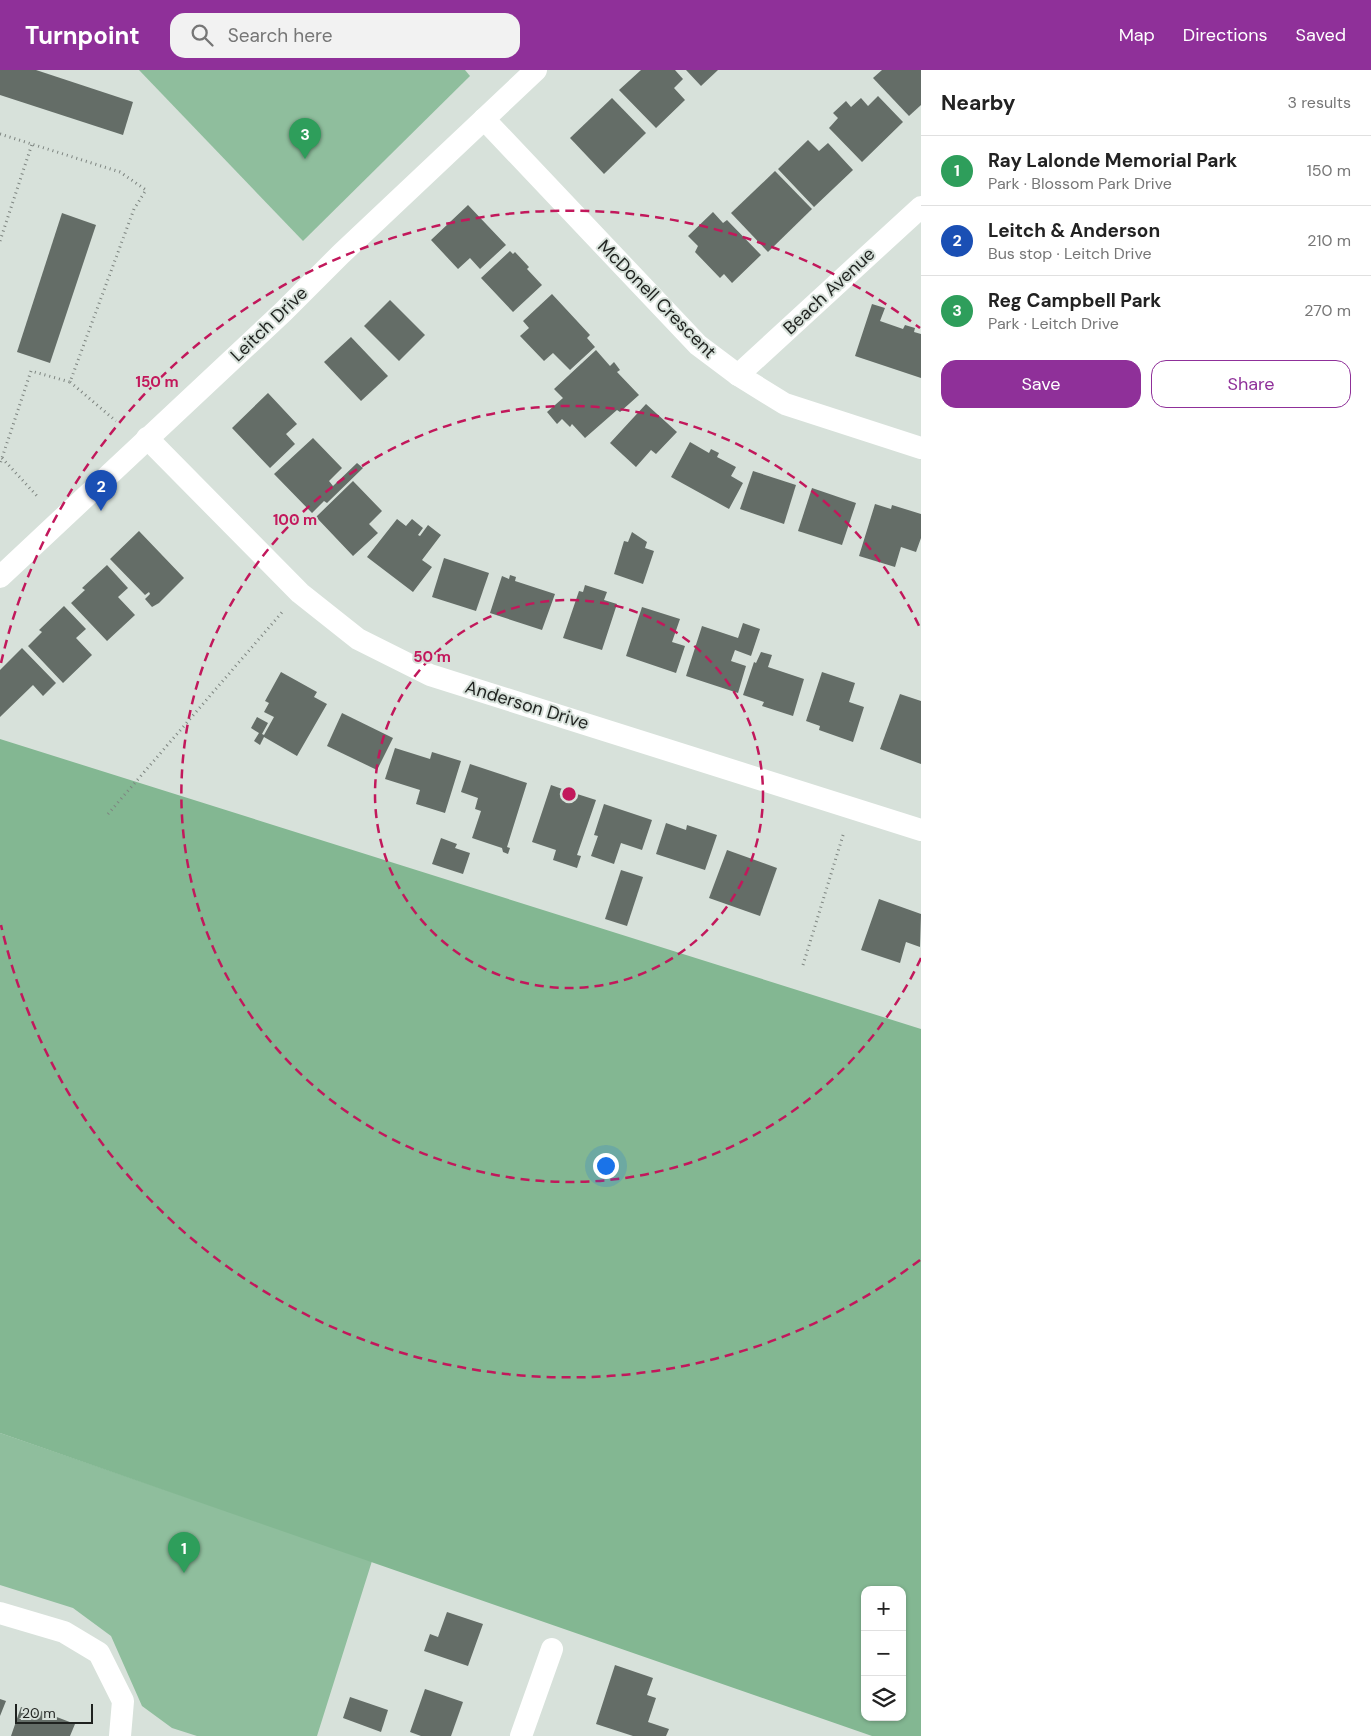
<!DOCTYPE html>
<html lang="en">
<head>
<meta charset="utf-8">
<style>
	:root { --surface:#fff; --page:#f2f2f2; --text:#222; --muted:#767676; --line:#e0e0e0; --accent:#8f3099 }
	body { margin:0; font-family:"DM Sans",sans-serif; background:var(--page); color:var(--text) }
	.controls { position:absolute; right:15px; bottom:15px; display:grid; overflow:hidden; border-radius:10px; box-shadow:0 1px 4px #0004 }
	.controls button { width:45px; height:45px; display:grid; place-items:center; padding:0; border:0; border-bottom:1px solid var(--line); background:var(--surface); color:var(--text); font:25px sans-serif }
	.scale { position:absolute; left:15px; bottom:12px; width:78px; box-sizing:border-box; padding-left:5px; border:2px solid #1f221f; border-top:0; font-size:14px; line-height:18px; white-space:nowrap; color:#1f221f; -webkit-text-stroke:4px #d7e1da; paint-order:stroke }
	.you { position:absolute; left:605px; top:1095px; width:18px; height:18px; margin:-12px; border:4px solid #fff; border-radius:50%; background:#1a73e8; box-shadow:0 0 0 8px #1a73e833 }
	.badge { display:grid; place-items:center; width:32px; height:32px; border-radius:50%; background:var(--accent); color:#fff; font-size:16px; font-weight:700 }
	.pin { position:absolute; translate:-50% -41px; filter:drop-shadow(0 1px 2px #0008) }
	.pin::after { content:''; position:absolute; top:26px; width:18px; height:15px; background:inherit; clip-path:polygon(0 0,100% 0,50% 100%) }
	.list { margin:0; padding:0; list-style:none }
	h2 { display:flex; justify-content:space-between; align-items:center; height:65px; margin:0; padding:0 20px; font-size:21px }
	h2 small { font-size:16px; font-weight:400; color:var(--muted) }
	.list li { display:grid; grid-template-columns:32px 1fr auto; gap:15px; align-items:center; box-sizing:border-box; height:70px; padding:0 20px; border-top:1px solid var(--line) }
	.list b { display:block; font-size:19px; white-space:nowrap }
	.list p { margin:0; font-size:16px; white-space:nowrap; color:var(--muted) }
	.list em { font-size:16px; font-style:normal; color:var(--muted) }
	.actions { display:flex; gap:10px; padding:15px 20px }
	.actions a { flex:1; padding:11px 0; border:1px solid var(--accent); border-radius:15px; text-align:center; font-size:18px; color:var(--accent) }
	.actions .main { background:var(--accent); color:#fff }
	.icon { flex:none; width:28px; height:28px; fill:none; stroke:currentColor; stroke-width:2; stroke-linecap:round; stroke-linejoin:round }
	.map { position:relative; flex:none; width:921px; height:1666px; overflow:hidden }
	header { display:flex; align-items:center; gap:30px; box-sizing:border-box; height:70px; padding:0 25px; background:var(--accent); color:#fff }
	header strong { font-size:24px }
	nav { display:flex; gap:28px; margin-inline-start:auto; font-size:18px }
	.search { width:350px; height:45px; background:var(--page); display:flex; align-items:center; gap:12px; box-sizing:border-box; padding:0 18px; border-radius:15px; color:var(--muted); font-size:19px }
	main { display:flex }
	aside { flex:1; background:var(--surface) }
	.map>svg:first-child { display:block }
	.green { fill:#8fbe9d }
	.forest { fill:#83b792; fill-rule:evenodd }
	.building { fill:#646d67 }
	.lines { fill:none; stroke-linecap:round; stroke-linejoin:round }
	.path { stroke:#7e8580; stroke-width:3; stroke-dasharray:1 4; stroke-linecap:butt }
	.street { stroke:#fff; stroke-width:22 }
	.ring { fill:none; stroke:#c2185b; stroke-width:2.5; stroke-dasharray:9 6 }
	.labels { text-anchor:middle; stroke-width:4; stroke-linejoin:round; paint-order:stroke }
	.street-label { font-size:18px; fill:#1f221f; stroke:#d7e1da }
	.centre { fill:#c2185b; stroke:#d7e1da; stroke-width:2.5 }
	.ring-label { font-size:15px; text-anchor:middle; font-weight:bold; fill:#c2185b; stroke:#d7e1da; stroke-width:4; stroke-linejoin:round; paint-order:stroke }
</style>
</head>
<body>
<header>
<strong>Turnpoint</strong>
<div class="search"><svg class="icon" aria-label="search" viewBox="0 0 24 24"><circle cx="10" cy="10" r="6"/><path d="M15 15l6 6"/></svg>Search here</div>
<nav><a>Map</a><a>Directions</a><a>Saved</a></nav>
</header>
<main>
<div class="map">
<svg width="921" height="1666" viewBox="0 0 921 1666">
	<rect width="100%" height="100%" fill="#d7e1da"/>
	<g class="green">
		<polygon points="139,0 465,0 470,6 303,171"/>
		<polygon points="0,1363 372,1491 317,1666 197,1666 172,1658 142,1636 111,1566 73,1538 0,1515"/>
	</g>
	<path class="forest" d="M0 669 921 959V1666H872L0 1363ZM865 1520H902V1647H865Z"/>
	<g class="building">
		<polygon points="0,0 36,0 133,32 123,65 0,25"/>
		<polygon points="641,0 675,0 683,9 674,18 685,30 656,58 619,20"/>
		<polygon points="686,0 718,0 701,16"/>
		<polygon points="882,0 921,0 921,35 909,46 873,8"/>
		<polygon points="878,26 903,52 862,92 829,58 838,48 833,43 846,31 851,37 861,28 868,36"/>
		<polygon points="612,28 646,63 604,104 570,68"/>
		<polygon points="808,70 819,81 828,73 853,100 814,137 778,99"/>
		<polygon points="775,101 812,139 768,182 731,143"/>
		<polygon points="468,135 506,175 480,199 470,188 458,199 431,170"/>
		<polygon points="713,142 723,153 727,150 761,185 732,213 724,204 720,208 695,182 698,176 688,166"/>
		<polygon points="62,143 96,155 50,293 17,282"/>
		<polygon points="510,181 513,184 515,182 529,197 527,199 542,215 513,242 481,208"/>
		<polygon points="552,224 590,265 587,268 595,277 570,300 553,283 544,291 520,266 529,258 523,251"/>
		<polygon points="390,230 425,265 399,291 364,256"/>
		<polygon points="872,234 885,238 880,251 903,259 905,255 915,258 914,262 921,264 921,308 855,286"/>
		<polygon points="351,267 388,306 361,331 324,292"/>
		<polygon points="596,280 610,296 614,292 620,300 617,302 639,325 620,342 617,340 585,368 572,354 570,357 562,349 557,354 547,342 563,328 554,319"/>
		<polygon points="268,323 297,354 286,364 295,374 270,398 232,358"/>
		<polygon points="646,334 677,362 656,384 651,380 636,397 610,373"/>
		<polygon points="313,368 342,398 329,411 333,416 357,393 363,398 327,433 324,431 312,443 274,404"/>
		<polygon points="690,372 709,383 711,379 719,383 717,387 736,397 731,406 743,413 729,439 671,407"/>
		<polygon points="753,401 796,415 784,454 740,439"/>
		<polygon points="353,411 382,441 369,454 378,463 353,486 316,447"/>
		<polygon points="812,418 856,433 842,475 798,461"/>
		<polygon points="875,434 891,439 892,435 921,444 921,468 916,482 901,477 895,497 859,486"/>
		<polygon points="397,449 406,456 412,449 423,458 418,465 420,466 428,455 441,465 422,490 432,497 413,522 367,487"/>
		<polygon points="139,461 184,508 159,533 152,537 145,529 150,524 149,522 145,525 110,489"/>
		<polygon points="632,462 647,472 645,478 654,481 643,514 614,504 624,471 628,472"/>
		<polygon points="444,488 489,503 476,541 432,527"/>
		<polygon points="107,495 128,518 118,527 135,545 107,571 71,533 85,520 82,518"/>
		<polygon points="510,505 516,507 515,511 555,524 542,560 490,543 502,506 509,509"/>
		<polygon points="585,515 607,522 604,530 617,534 602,580 563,568 579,521 583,522"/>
		<polygon points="64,536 86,559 76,568 92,585 63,613 28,576 42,562 39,560"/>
		<polygon points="642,537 680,549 672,572 685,576 676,603 626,586"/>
		<polygon points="743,553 760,559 751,586 735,580 731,591 746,596 738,623 686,606 702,556 738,568"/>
		<polygon points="22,578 56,613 43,626 33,615 0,647 0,600"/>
		<polygon points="761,582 772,585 768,597 804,609 793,646 762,636 764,632 743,625 754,592 756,593"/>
		<polygon points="281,602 317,622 314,627 327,634 297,686 264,667 260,675 254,671 259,663 251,658 257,647 268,653 262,664 264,665 274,647 264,642 269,633 265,631"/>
		<polygon points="822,602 855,613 849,632 864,637 853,672 819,660 820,656 806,651"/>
		<polygon points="900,624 921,631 921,694 880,679"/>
		<polygon points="342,643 393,668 377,700 327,676"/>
		<polygon points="395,678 430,689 432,682 461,691 445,743 416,734 420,720 385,709"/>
		<polygon points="470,694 527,713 507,777 510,778 508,784 503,782 502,778 472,768 481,741 475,739 478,728 461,722"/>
		<polygon points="551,715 568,721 569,717 575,720 574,723 596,730 577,785 581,786 577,798 553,790 556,780 532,772"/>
		<polygon points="604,734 652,750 642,780 621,773 614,794 591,786 598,766 594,765"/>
		<polygon points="666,753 686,760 687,755 717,765 705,800 656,784"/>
		<polygon points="441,768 457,774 455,778 470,783 463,804 432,794"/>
		<polygon points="727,780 777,798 760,846 709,828"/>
		<polygon points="621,800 643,807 627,856 605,849"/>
		<polygon points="879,829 921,844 920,877 906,872 900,893 861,880"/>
		<polygon points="447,1542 483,1554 468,1596 424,1581 430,1564 438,1567"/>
		<polygon points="615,1595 653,1608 647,1625 656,1628 648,1652 669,1659 666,1666 633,1666 596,1654"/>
		<polygon points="425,1619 463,1632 451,1666 421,1666 410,1662"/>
		<polygon points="350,1627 388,1640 381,1662 343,1648"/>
		<polygon points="0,1629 6,1631 0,1646"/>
		<polygon points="21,1637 40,1644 41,1641 75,1654 70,1666 11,1666"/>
	</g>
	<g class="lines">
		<g class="path">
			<polyline points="0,64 120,102 146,120 134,139 70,312 31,301 0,394"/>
			<polyline points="0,171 32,74"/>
			<polyline points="70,312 116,351"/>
			<polyline points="2,388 37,426"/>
			<polyline points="108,744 284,540"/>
			<polyline points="803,895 844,762"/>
		</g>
		<g class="street">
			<polyline points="484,49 698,275 738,305 785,334 921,378"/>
			<polyline points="738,305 921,137"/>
			<polyline points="147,368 300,523 358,569 430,605 921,760"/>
			<polyline points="0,507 283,242 341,184 536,0"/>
			<polyline points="0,1543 64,1562 99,1583 123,1631 120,1666"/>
			<polyline points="521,1666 552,1579"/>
		</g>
	</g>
	<g class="ring">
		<circle cx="569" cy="724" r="194"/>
		<path d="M921 888A388 388 0 1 1 921 560"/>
		<path d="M920 1190A583 583 0 0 1 1 855M1 593A583 583 0 0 1 920 258"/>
	</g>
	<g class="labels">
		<g class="street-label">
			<text transform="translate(829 221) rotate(-43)" y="6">Beach Avenue</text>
			<text transform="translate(657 229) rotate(45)" y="6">McDonell Crescent</text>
			<text transform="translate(269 254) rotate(-44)" y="6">Leitch Drive</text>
			<text transform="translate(527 635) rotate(17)" y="6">Anderson Drive</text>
		</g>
	</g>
	<circle cx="569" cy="724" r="8" class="centre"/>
	<g class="ring-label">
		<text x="157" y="317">150 m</text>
		<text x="295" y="455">100 m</text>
		<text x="432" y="592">50 m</text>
	</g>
</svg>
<div class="controls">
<button>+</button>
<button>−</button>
<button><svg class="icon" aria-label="layers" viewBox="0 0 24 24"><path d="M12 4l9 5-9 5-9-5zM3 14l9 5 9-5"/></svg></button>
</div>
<div class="scale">20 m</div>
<div class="you"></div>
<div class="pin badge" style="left:184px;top:1503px;background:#2e9e5b">1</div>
<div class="pin badge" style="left:101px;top:441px;background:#1a4fb4">2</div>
<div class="pin badge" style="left:305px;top:89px;background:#2e9e5b">3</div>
</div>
<aside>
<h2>Nearby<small>3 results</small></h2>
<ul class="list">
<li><span class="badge" style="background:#2e9e5b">1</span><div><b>Ray Lalonde Memorial Park</b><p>Park · Blossom Park Drive</p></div><em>150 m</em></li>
<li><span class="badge" style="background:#1a4fb4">2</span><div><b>Leitch &amp; Anderson</b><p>Bus stop · Leitch Drive</p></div><em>210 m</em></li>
<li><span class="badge" style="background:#2e9e5b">3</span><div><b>Reg Campbell Park</b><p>Park · Leitch Drive</p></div><em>270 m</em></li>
</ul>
<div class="actions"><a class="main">Save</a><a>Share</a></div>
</aside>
</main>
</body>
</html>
